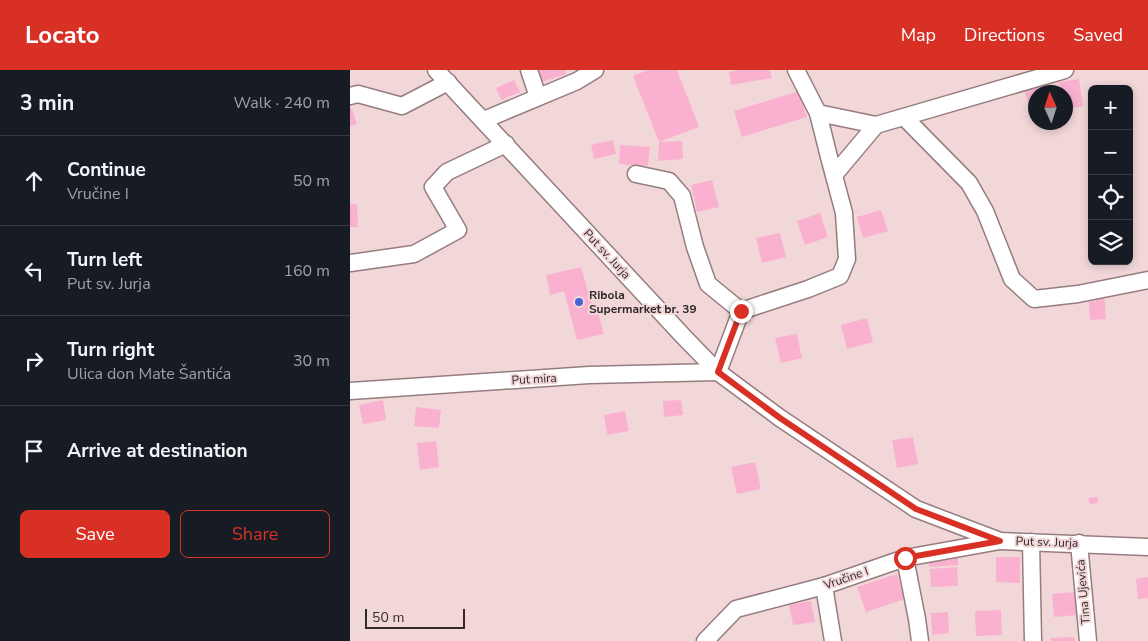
<!DOCTYPE html>
<html lang="en">
<head>
<meta charset="utf-8">
<style>
	:root { --surface:#171b24; --page:#20242c; --text:#f1f3f6; --muted:#9ea1a6; --line:#363941; --accent:#d93025 }
	body { margin:0; font-family:"Nunito Sans",sans-serif; background:var(--page); color:var(--text) }
	.controls { position:absolute; right:15px; top:15px; display:grid; overflow:hidden; border-radius:8px; box-shadow:0 2px 8px #0003 }
	.controls button { width:45px; height:45px; display:grid; place-items:center; padding:0; border:0; border-bottom:1px solid var(--line); background:var(--surface); color:var(--text); font:25px sans-serif }
	.compass { position:absolute; left:678px; top:15px; width:45px; height:45px; border-radius:50%; background:var(--surface); box-shadow:0 2px 8px #0003; rotate:357deg }
	.scale { position:absolute; left:15px; bottom:12px; width:100px; box-sizing:border-box; padding-left:5px; border:2px solid #322929; border-top:0; font-size:14px; line-height:18px; white-space:nowrap; color:#322929; -webkit-text-stroke:4px #f2d7d9; paint-order:stroke }
	.stop { position:absolute; width:15px; height:15px; margin:-11px; border:4px solid #d93025; border-radius:50%; background:#fff }
	.stop.end { background:#d93025; border-color:#fff; box-shadow:0 1px 5px #0008 }
	.list { margin:0; padding:0; list-style:none }
	h2 { display:flex; justify-content:space-between; align-items:center; height:65px; margin:0; padding:0 20px; font-size:21px }
	h2 small { font-size:16px; font-weight:400; color:var(--muted) }
	.list li { display:grid; grid-template-columns:32px 1fr auto; gap:15px; align-items:center; box-sizing:border-box; height:90px; padding:0 20px; border-top:1px solid var(--line) }
	.list b { display:block; font-size:19px; white-space:nowrap }
	.list p { margin:0; font-size:16px; white-space:nowrap; color:var(--muted) }
	.list em { font-size:16px; font-style:normal; color:var(--muted) }
	.actions { display:flex; gap:10px; padding:15px 20px }
	.actions a { flex:1; padding:11px 0; border:1px solid var(--accent); border-radius:8px; text-align:center; font-size:18px; color:var(--accent) }
	.actions .main { background:var(--accent); color:#fff }
	.icon { flex:none; width:28px; height:28px; fill:none; stroke:currentColor; stroke-width:2; stroke-linecap:round; stroke-linejoin:round }
	.map { position:relative; flex:none; width:798px; height:571px; overflow:hidden }
	header { display:flex; align-items:center; gap:30px; box-sizing:border-box; height:70px; padding:0 25px; background:var(--accent); color:#fff }
	header strong { font-size:24px }
	nav { display:flex; gap:28px; margin-inline-start:auto; font-size:18px }
	main { display:flex }
	aside { flex:1; background:var(--surface) }
	.map>svg:first-child { display:block }
	.building { fill:#fab1d0 }
	.lines { fill:none; stroke-linecap:round; stroke-linejoin:round }
	.minor-casing { stroke:#957d7f; stroke-width:19 }
	.minor { stroke:#fff; stroke-width:16 }
	.route { stroke:#d93025; stroke-width:6 }
	.poi-dot { fill:#4364d6; stroke:#f2d7d9; stroke-width:2 }
	.labels { text-anchor:middle; stroke-width:4; stroke-linejoin:round; paint-order:stroke }
	.street-label { font-size:12px; fill:#322929; stroke:#f2d7d9 }
	.poi-label { font-size:12px; font-weight:bold; fill:#322929; stroke:#f2d7d9; text-anchor:start }
</style>
</head>
<body>
<header>
<strong>Locato</strong>
<nav><a>Map</a><a>Directions</a><a>Saved</a></nav>
</header>
<main>
<aside>
<h2>3 min<small>Walk · 240 m</small></h2>
<ul class="list">
<li><svg class="icon" aria-label="ahead" viewBox="0 0 24 24"><path d="M12 20V5M6 11l6-6 6 6"/></svg><div><b>Continue</b><p>Vručine I</p></div><em>50 m</em></li>
<li><svg class="icon" aria-label="left" viewBox="0 0 24 24"><path d="M17 20v-9H6M10 6l-5 5 5 5"/></svg><div><b>Turn left</b><p>Put sv. Jurja</p></div><em>160 m</em></li>
<li><svg class="icon" aria-label="right" viewBox="0 0 24 24"><path d="M7 20v-9h11M14 6l5 5-5 5"/></svg><div><b>Turn right</b><p>Ulica don Mate Šantića</p></div><em>30 m</em></li>
<li><svg class="icon" aria-label="arrive" viewBox="0 0 24 24"><path d="M6 21V4h12l-3 4 3 4H6"/></svg><div><b>Arrive at destination</b></div></li>
</ul>
<div class="actions"><a class="main">Save</a><a>Share</a></div>
</aside>
<div class="map">
<svg width="798" height="571" viewBox="0 0 798 571">
	<rect width="100%" height="100%" fill="#f2d7d9"/>
	<g class="building">
		<polygon points="188,0 215,0 216,4 192,12"/>
		<polygon points="298,0 327,0 349,57 309,72 283,6"/>
		<polygon points="389,0 420,0 422,8 381,15 379,2"/>
		<polygon points="729,9 733,36 716,39 716,22 711,22 709,12"/>
		<polygon points="164,10 170,22 151,30 146,18"/>
		<polygon points="691,17 692,22 686,22 686,51 683,52 675,21"/>
		<polygon points="449,21 457,47 392,67 384,41"/>
		<polygon points="2,38 7,54 0,56 0,39"/>
		<polygon points="263,70 266,84 244,89 241,75"/>
		<polygon points="332,71 333,89 308,91 309,72"/>
		<polygon points="270,75 300,77 298,96 269,94"/>
		<polygon points="362,110 369,137 347,142 341,115"/>
		<polygon points="0,134 7,134 8,157 0,157"/>
		<polygon points="531,140 538,161 513,168 507,147"/>
		<polygon points="470,143 478,167 455,175 447,151"/>
		<polygon points="430,163 436,187 412,193 406,168"/>
		<polygon points="231,197 243,239 247,239 254,264 227,270 214,221 200,225 196,205"/>
		<polygon points="754,223 756,249 740,250 739,232 746,231 746,224"/>
		<polygon points="517,248 523,272 497,279 491,255"/>
		<polygon points="447,264 452,288 431,293 425,268"/>
		<polygon points="33,330 36,350 13,354 9,335"/>
		<polygon points="331,330 333,345 314,347 313,331"/>
		<polygon points="66,337 91,340 89,358 64,356"/>
		<polygon points="275,341 279,361 257,365 254,345"/>
		<polygon points="563,367 568,394 547,398 542,370"/>
		<polygon points="86,371 89,397 70,400 67,373"/>
		<polygon points="405,392 411,419 387,424 381,397"/>
		<polygon points="747,427 748,433 740,434 738,428"/>
		<polygon points="608,487 608,495 579,497 579,490"/>
		<polygon points="646,487 670,487 670,513 646,512"/>
		<polygon points="607,497 608,516 581,517 580,499"/>
		<polygon points="547,504 555,529 516,542 507,517"/>
		<polygon points="798,507 798,528 788,529 786,509"/>
		<polygon points="725,522 727,545 704,547 702,524"/>
		<polygon points="461,531 465,552 443,555 439,535"/>
		<polygon points="651,540 652,565 626,566 625,541"/>
		<polygon points="598,542 599,563 582,565 581,543"/>
		<polygon points="724,567 725,571 701,571 700,568"/>
	</g>
	<g class="lines">
		<g class="minor-casing">
			<g id="minor">
				<polyline points="86,0 333,266 368,302 430,348 566,439 650,471 798,477"/>
				<polyline points="179,0 188,27"/>
				<polyline points="0,26 8,24 52,36 98,12"/>
				<polyline points="468,43 526,55"/>
				<polyline points="554,47 619,113 635,141 662,209 684,229 728,224 798,210"/>
				<polyline points="134,50 227,11 245,0"/>
				<polyline points="286,104 319,111 332,126 345,177 358,214 391,241"/>
				<polyline points="484,105 526,55 715,0"/>
				<polyline points="0,193 64,184 108,160 83,117 97,102 156,74"/>
				<polyline points="0,321 239,305 368,302 391,241 458,219 490,206 497,189 494,143 479,87 468,43 446,0"/>
				<polyline points="681,472 683,571"/>
				<polyline points="729,473 738,571"/>
				<polyline points="555,488 567,549 570,571"/>
				<polyline points="474,516 483,571"/>
				<polyline points="355,571 386,539 474,516 555,488 650,471"/>
			</g>
		</g>
		<use href="#minor" class="minor"/>
	</g>
	<g class="lines">
		<polyline class="route" points="391,241 368,302 430,348 566,439 650,471 555,488"/>
	</g>
	<circle class="poi-dot" cx="229" cy="232" r="5"/>
	<g class="labels">
		<g class="street-label">
			<text transform="translate(257 184) rotate(47)" y="4">Put sv. Jurja</text>
			<text transform="translate(184 309) rotate(-3)" y="4">Put mira</text>
			<text transform="translate(697 472) rotate(2)" y="4">Put sv. Jurja</text>
			<text transform="translate(496 508) rotate(-19)" y="4">Vručine I</text>
			<text transform="translate(733 522) rotate(-95)" y="4">Tina Ujevića</text>
		</g>
		<g class="poi-label">
			<text x="239" y="229">Ribola<tspan x="239" dy="14">Supermarket br. 39</tspan></text>
		</g>
	</g>
</svg>
<div class="controls">
<button>+</button>
<button>−</button>
<button><svg class="icon" aria-label="locate" viewBox="0 0 24 24"><circle cx="12" cy="12" r="6"/><path d="M12 2v4M12 18v4M2 12h4M18 12h4"/></svg></button>
<button><svg class="icon" aria-label="layers" viewBox="0 0 24 24"><path d="M12 4l9 5-9 5-9-5zM3 14l9 5 9-5"/></svg></button>
</div>
<svg class="compass" viewBox="-18 -18 36 36"><path d="M0-13l5 13h-10z" fill="#e53935"/><path d="M0 13l5-13h-10z" fill="#9ea1a6"/></svg>
<div class="scale">50 m</div>
<div class="stop" style="left:555px;top:488px"></div>
<div class="stop end" style="left:391px;top:241px"></div>
</div>
</main>
</body>
</html>
